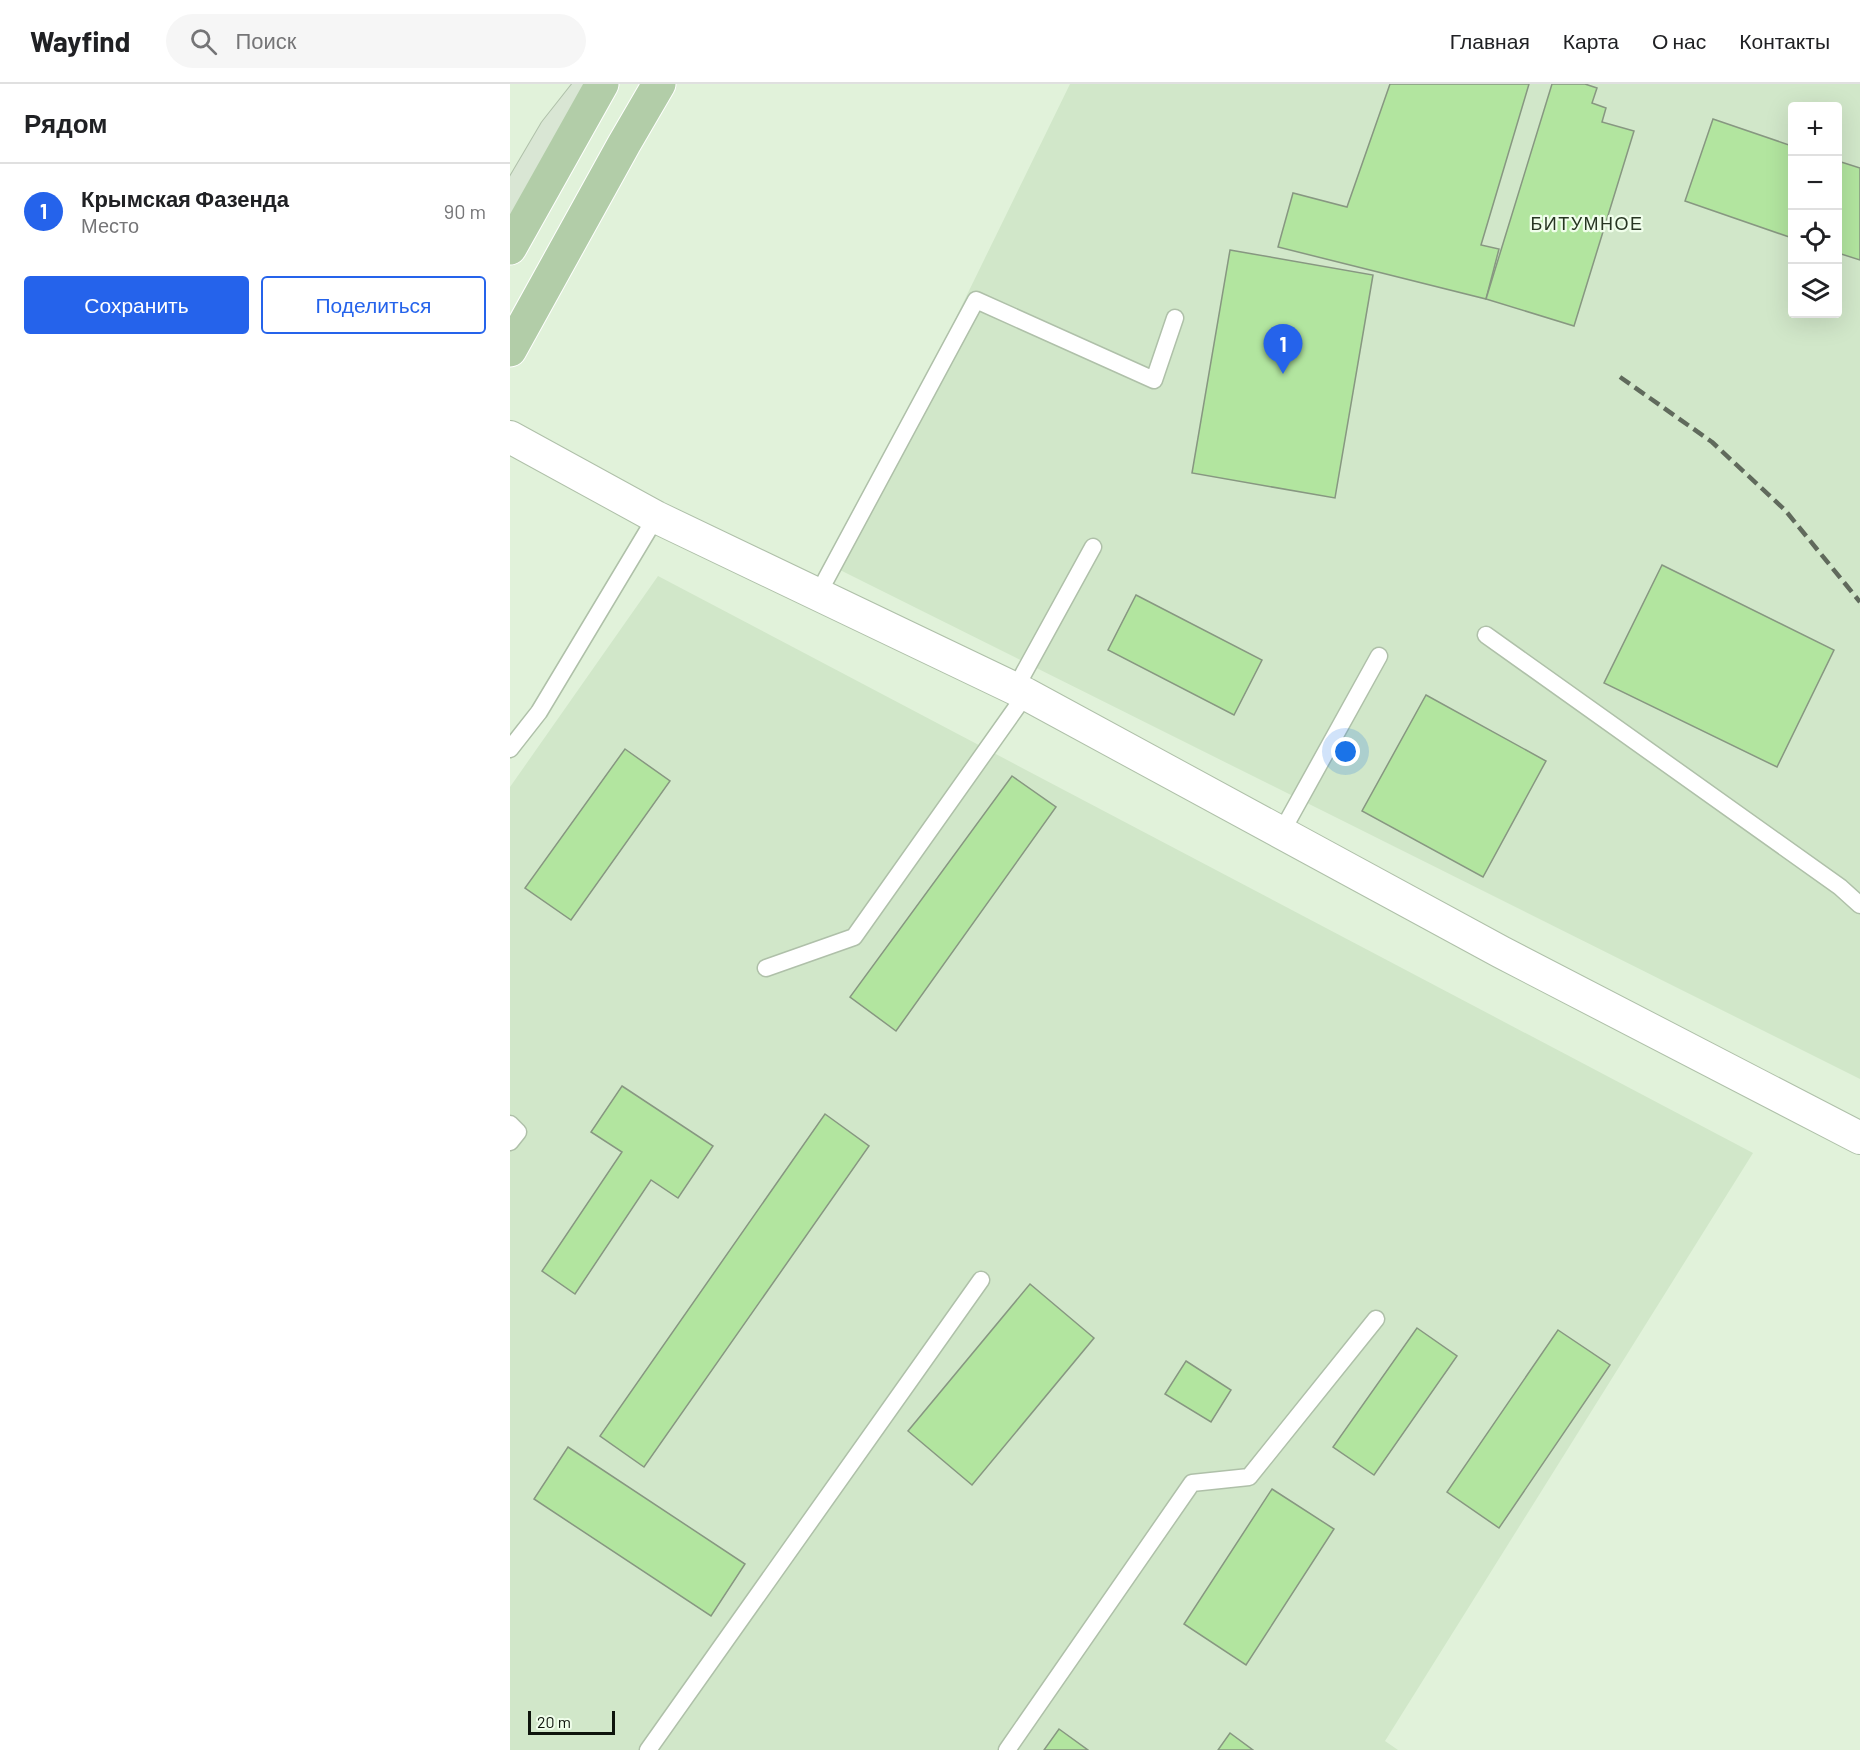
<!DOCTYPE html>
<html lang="ru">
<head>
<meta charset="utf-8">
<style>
	:root { --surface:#fff; --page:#f6f6f6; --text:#202124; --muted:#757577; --line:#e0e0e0; --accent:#2563eb }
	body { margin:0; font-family:Barlow,sans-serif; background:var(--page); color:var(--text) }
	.controls { position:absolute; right:18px; top:18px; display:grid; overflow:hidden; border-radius:6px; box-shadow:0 6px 24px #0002 }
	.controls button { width:54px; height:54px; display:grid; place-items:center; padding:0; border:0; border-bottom:2px solid var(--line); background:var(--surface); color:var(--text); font:30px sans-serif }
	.scale { position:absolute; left:18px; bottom:15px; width:87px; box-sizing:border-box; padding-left:6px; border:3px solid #0e140c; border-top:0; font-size:16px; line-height:21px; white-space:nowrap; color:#0e140c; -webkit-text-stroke:4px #f0feeb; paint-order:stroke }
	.you { position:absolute; left:836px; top:668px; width:21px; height:21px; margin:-15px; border:4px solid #fff; border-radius:50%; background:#1a73e8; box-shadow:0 0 0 9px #1a73e833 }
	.badge { display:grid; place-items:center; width:39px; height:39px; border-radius:50%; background:var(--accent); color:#fff; font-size:20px; font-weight:700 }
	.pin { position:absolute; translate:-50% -50px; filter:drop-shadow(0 2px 3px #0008) }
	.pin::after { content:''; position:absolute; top:32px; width:21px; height:18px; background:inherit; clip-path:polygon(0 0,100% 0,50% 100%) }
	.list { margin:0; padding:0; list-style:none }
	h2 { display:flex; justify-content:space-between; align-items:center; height:78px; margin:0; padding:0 24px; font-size:26px }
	h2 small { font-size:20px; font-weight:400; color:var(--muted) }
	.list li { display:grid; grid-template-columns:39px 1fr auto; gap:18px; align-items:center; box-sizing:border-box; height:96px; padding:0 24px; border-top:2px solid var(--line) }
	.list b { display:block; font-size:22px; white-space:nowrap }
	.list p { margin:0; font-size:20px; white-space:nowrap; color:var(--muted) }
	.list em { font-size:20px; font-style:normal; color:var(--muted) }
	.actions { display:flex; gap:12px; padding:18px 24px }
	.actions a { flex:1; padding:14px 0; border:2px solid var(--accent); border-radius:6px; text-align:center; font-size:21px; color:var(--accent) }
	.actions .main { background:var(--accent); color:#fff }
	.icon { flex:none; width:33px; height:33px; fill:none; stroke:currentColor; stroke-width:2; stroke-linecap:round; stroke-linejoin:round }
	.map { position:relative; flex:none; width:1350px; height:1666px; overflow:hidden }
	header { display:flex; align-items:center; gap:36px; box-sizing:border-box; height:84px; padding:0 30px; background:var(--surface); border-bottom:2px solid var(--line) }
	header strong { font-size:28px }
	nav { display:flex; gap:33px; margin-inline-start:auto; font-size:21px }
	.search { width:420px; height:54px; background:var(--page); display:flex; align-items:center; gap:15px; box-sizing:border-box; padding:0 21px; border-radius:33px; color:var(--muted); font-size:22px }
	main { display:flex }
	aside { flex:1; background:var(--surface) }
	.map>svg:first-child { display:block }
	.built { fill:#d1e7c9; fill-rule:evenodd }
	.building { fill:#b2e59f; stroke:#879781; stroke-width:1.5 }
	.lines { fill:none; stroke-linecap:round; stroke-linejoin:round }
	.lane-casing { stroke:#afc0a9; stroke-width:19 }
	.street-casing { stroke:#afc0a9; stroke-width:34 }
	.secondary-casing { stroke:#afc0a9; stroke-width:35 }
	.primary-casing { stroke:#fff; stroke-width:35 }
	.lane { stroke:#fff; stroke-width:16 }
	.street { stroke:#fff; stroke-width:32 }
	.secondary { stroke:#d9e6d4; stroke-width:33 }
	.primary { stroke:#b2cda8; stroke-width:33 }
	.rail { stroke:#606a5c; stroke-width:4.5; stroke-dasharray:12 6; stroke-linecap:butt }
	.labels { text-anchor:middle; stroke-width:4.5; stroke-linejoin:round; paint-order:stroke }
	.quarter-label { font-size:18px; letter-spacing:1.5px; fill:#273522; stroke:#f0feeb }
</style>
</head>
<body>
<header>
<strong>Wayfind</strong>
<div class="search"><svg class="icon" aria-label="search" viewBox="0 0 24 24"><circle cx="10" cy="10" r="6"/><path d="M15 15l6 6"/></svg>Поиск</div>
<nav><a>Главная</a><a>Карта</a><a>О нас</a><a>Контакты</a></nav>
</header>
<main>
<aside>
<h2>Рядом<small></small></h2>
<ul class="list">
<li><span class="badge">1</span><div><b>Крымская Фазенда</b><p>Место</p></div><em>90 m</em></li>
</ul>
<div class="actions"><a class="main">Сохранить</a><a>Поделиться</a></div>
</aside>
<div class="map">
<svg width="1350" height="1666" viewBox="0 0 1350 1666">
	<rect width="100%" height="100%" fill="#e1f2da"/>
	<g class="built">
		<path d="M560 0H1350V995L324 483ZM1282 22H1328V230H1282Z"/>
		<polygon points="148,492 1243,1069 875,1657 888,1666 0,1666 0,703"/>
	</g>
	<g class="building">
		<polygon points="880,0 1019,0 971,161 989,165 976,215 768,163 783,109 837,123"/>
		<polygon points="1042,0 1075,0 1087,4 1082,19 1096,24 1092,38 1124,47 1064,242 976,215"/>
		<polygon points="1203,35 1282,62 1282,154 1175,117"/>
		<polygon points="1328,77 1350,84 1350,176 1328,169"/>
		<polygon points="720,166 863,191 825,414 682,389"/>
		<polygon points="1152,481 1324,566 1267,683 1094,599"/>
		<polygon points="626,511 752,576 724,631 598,566"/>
		<polygon points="916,611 1036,677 973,793 852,727"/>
		<polygon points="115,665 160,697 61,836 15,804"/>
		<polygon points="502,692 546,723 386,947 340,913"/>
		<polygon points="112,1002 203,1062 168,1114 141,1096 65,1210 32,1187 112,1068 81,1048"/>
		<polygon points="315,1030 359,1062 134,1383 90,1352"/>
		<polygon points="520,1200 584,1254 462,1401 398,1347"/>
		<polygon points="907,1244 947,1272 864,1391 823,1363"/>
		<polygon points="1048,1246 1100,1281 989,1444 937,1408"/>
		<polygon points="676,1277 721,1306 701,1338 655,1310"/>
		<polygon points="58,1363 235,1480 201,1532 24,1415"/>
		<polygon points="762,1405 824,1445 736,1581 674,1540"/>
		<polygon points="549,1645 578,1666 534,1666"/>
		<polygon points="720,1649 743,1666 708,1666"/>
	</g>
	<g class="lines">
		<g class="lane-casing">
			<g id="lane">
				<polyline points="308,510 466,216 644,296 665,234"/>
				<polyline points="976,551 1330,803 1350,821"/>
				<polyline points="505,605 583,463"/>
				<polyline points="0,665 29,628 146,433"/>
				<polyline points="771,749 869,572"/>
				<polyline points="256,884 344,853 516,610"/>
				<polyline points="0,1040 8,1048 0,1058"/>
				<polyline points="138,1666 471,1196"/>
				<polyline points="497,1666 682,1399 739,1393 866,1235"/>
			</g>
		</g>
		<g class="street-casing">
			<polyline id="street" points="0,353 146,433 516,610 991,868 1350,1054"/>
		</g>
		<g class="secondary-casing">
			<polyline id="secondary" points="0,125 46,47 76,9"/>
		</g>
		<g class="primary-casing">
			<g id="primary">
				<polyline points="0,164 92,0"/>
				<polyline points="0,266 114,60 149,0"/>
			</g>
		</g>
		<use href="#lane" class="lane"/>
		<use href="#street" class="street"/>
		<use href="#secondary" class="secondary"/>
		<use href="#primary" class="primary"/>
		<polyline class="rail" points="1110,293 1202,358 1275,426 1350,518"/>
	</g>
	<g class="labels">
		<g class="quarter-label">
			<text x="1077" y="146">БИТУМНОЕ</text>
		</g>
	</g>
</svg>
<div class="controls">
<button>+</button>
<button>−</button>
<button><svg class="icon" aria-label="locate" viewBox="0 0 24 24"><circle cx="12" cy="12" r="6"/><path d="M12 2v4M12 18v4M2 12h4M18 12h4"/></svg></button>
<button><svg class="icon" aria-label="layers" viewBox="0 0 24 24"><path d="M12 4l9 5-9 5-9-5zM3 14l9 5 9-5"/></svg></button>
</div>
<div class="scale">20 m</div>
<div class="you"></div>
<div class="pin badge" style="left:773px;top:290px">1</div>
</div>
</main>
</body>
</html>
